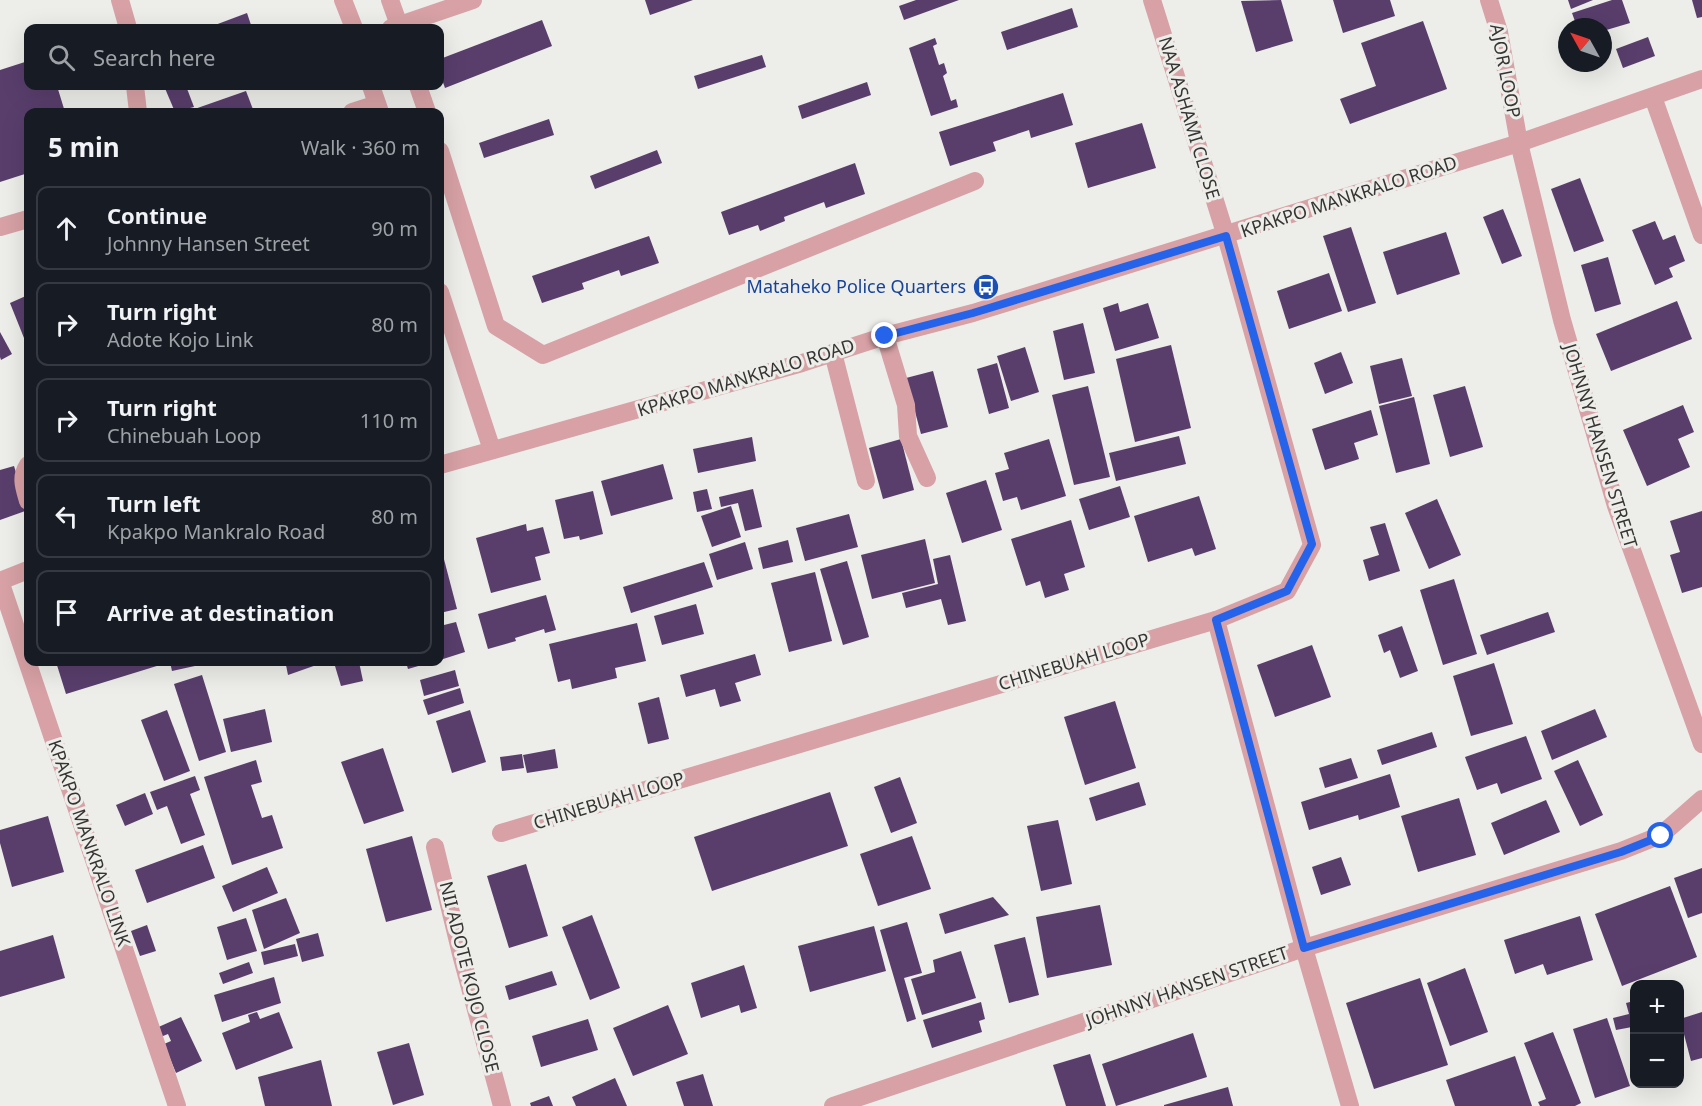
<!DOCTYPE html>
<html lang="en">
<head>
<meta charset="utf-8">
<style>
	:root { --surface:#171b24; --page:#20242c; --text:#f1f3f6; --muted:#9ea1a6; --line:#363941 }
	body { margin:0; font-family:"Noto Sans",sans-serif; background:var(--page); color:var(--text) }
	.controls { position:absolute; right:18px; bottom:18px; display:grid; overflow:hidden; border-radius:12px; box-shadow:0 6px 24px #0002 }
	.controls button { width:54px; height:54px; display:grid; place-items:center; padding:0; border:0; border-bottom:2px solid var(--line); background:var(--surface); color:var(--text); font:30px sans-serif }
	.compass { position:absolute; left:1558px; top:18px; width:54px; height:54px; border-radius:50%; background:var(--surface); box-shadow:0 6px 24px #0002; rotate:310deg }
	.stop { position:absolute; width:18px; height:18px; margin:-14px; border:4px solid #2563eb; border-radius:50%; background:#fff }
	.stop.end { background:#2563eb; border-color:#fff; box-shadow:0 2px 6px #0008 }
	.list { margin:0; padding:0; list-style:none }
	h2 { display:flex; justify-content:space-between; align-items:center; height:78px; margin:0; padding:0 24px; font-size:26px }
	h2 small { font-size:20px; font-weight:400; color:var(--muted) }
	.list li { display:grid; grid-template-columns:39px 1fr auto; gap:18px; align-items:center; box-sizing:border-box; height:84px; margin:0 12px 12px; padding:0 12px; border:2px solid var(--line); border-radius:12px }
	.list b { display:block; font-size:22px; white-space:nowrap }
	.list p { margin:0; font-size:20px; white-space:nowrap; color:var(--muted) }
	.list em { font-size:20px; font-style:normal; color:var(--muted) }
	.icon { flex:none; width:33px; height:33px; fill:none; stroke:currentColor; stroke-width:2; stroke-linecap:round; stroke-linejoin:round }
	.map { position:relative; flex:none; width:1702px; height:1106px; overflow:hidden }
	.search { position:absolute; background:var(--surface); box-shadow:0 6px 24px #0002; left:24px; top:24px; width:420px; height:66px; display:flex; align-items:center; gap:15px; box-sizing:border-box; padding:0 21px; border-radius:12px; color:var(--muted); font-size:22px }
	.panel { position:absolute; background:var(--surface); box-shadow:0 6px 24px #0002; left:24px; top:108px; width:420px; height:558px; border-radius:12px }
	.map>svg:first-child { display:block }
	.building { fill:#593e6c }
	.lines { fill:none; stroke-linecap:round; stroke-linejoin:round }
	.minor { stroke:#d7a1a5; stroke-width:18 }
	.route { stroke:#2563eb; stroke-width:8 }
	.labels { text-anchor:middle; stroke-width:6; stroke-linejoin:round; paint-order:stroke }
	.street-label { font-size:18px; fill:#363534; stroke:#edede9 }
	.transit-label { font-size:18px; fill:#164399; stroke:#edede9; text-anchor:end }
</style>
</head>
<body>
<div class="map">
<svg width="1702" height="1106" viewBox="0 0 1702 1106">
	<rect width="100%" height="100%" fill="#edede9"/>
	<g class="building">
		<polygon points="645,0 693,0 650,15"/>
		<polygon points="916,0 959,0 904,20 899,6"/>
		<polygon points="1281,0 1293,41 1256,52 1241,1"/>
		<polygon points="1333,0 1390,0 1395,16 1343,33"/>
		<polygon points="1568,0 1593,0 1571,9"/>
		<polygon points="1612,0 1622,0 1630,23 1603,31 1603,27 1577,27 1572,13"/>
		<polygon points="1692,0 1702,0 1702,17 1697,18"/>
		<polygon points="1072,8 1078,27 1007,50 1001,32"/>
		<polygon points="247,13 252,28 207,28"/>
		<polygon points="542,20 552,46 445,88 440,74 440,59"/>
		<polygon points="1423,21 1447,89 1350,124 1340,99 1376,86 1361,43"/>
		<polygon points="1648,37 1655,56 1623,68 1616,49"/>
		<polygon points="935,38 937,44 933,46 939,65 944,63 947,73 943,76 951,101 956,99 958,107 931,116 909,48"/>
		<polygon points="762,55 766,67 698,89 694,76"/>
		<polygon points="28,61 28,86 57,86 65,112 28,112 28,173 0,182 0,70"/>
		<polygon points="867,82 871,95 802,119 798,106"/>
		<polygon points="164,86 186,86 194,107 175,112"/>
		<polygon points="246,91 254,112 186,112"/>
		<polygon points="1063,93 1073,125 1031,138 1029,130 993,142 996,151 950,166 939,132"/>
		<polygon points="549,119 554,135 484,158 479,143"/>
		<polygon points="1142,123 1156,168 1088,188 1075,143"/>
		<polygon points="657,150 662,163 595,189 590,176"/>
		<polygon points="855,163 865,194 826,208 824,202 784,217 785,221 760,231 758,225 729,235 721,212"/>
		<polygon points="1580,178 1604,241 1574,252 1551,189"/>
		<polygon points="1503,209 1522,256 1502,264 1483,217"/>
		<polygon points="1655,221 1663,240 1675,235 1685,261 1669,268 1673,277 1655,285 1632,230"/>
		<polygon points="1351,227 1376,303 1348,312 1323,236"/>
		<polygon points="1446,232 1460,274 1397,295 1383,252"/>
		<polygon points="649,236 659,263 621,276 619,270 582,283 584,289 542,303 532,276"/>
		<polygon points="1608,257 1621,304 1595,312 1581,265"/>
		<polygon points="1329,273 1342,311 1289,329 1277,291"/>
		<polygon points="28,295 28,348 10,303"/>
		<polygon points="1677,301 1692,339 1611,371 1596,334"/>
		<polygon points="1118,303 1120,312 1148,303 1159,338 1115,351 1103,308"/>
		<polygon points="1083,323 1095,373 1064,380 1053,331"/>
		<polygon points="0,332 12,354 1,360 0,357"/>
		<polygon points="1171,345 1191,428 1135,442 1116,359"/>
		<polygon points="1025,347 1039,392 1011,401 997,356"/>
		<polygon points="1341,352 1353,383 1325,394 1314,363"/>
		<polygon points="1402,358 1412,396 1379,404 1370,366"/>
		<polygon points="997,363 1009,408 989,414 977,369"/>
		<polygon points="933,371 948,427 921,434 906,378"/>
		<polygon points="1088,386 1110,477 1074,485 1052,395"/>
		<polygon points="1465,386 1483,447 1450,457 1433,395"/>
		<polygon points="1414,397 1430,464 1396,473 1379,406"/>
		<polygon points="1683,405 1694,432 1678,439 1690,467 1647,486 1623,430"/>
		<polygon points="1371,410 1378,435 1354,443 1359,459 1325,470 1312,429"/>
		<polygon points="1179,436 1186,464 1116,481 1109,453"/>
		<polygon points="752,437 756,461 698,473 693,449"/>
		<polygon points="901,439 914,490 883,499 869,448"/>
		<polygon points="1049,439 1066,496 1021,510 1017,497 1003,501 995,473 1009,469 1004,453"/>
		<polygon points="663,464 673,499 611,516 601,481"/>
		<polygon points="14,466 28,510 0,520 0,470"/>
		<polygon points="986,480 1002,530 962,543 946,493"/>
		<polygon points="1120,486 1130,517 1089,530 1079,499"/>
		<polygon points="707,489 712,509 697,512 693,492"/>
		<polygon points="753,489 762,527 745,531 738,503 721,507 719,497"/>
		<polygon points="593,491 603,534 580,540 579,536 564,539 555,500"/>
		<polygon points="1199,496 1216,549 1195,556 1192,548 1148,562 1134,516"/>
		<polygon points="1437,499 1461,555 1429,569 1405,513"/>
		<polygon points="731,506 741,537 712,547 701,516"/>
		<polygon points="1702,511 1702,587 1682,593 1670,555 1680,552 1670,521"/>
		<polygon points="849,514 858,547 805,561 796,528"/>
		<polygon points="1071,520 1085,567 1064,574 1069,590 1045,598 1040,581 1026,586 1011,539"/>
		<polygon points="1385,523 1400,571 1369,581 1363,560 1379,555 1370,527"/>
		<polygon points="526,524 527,531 543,527 550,553 535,557 541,580 491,593 476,538"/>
		<polygon points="925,539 935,583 872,599 861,555"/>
		<polygon points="788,540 793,562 763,569 758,548"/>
		<polygon points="745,542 753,569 717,580 709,554"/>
		<polygon points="440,544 457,609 440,613"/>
		<polygon points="950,555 966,621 948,625 941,599 906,608 902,593 938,584 933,559"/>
		<polygon points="847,561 869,637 843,645 820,569"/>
		<polygon points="704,562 713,587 631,613 623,587"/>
		<polygon points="815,572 832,641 789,652 771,583"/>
		<polygon points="1454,579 1477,654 1443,665 1420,590"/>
		<polygon points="546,595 556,630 545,633 544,629 515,638 516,641 488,649 478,614"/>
		<polygon points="696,604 704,634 662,645 654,616"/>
		<polygon points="1548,612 1555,632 1487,655 1480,635"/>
		<polygon points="456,622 465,652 440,660 440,626"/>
		<polygon points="637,623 646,661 615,668 617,678 572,689 570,679 558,682 549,644"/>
		<polygon points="1402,626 1418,671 1400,678 1390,650 1384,653 1378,635"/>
		<polygon points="1312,645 1331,697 1275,717 1257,665"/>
		<polygon points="755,654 761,675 735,683 741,701 720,707 715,689 686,697 680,675"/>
		<polygon points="56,662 159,662 160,665 66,694"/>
		<polygon points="170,662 203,662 204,664 172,671"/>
		<polygon points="289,662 325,662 288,675 286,665"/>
		<polygon points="351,662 359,662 363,681 341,686 335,666"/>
		<polygon points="406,662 432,662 408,669"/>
		<polygon points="1494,663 1513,724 1471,736 1453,676"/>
		<polygon points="455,670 459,686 424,696 420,680"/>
		<polygon points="202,675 226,752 199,761 174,684"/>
		<polygon points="460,688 464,703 428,715 423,700"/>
		<polygon points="659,697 669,739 648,744 638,703"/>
		<polygon points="1115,701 1136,768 1085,785 1064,717"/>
		<polygon points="265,709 272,742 231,752 223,719"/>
		<polygon points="1595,709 1607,737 1552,760 1541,731"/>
		<polygon points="167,710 190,771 164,781 141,720"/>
		<polygon points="470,710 486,762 452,773 436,721"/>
		<polygon points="1432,732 1437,747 1382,765 1377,750"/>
		<polygon points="1526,736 1542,779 1501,794 1497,783 1477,790 1465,757"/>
		<polygon points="383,748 404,811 364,824 341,762"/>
		<polygon points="555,749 558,768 527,773 523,755"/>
		<polygon points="522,754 524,768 502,771 500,757"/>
		<polygon points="1351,758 1358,778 1325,788 1319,768"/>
		<polygon points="256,760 262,782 251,785 262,818 272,815 283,848 232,865 204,777"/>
		<polygon points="1578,760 1603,815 1580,826 1554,771"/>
		<polygon points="1390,774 1400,807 1359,820 1358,815 1309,830 1301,802"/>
		<polygon points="195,776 200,790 190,794 205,835 181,844 167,806 157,810 150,792"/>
		<polygon points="900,777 917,823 891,833 874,787"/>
		<polygon points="1139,782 1146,805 1096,821 1089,798"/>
		<polygon points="830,792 848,846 712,891 694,837"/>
		<polygon points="145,793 153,814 125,826 116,805"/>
		<polygon points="1459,798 1476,855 1418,872 1401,816"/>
		<polygon points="1546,800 1560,832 1504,855 1491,823"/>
		<polygon points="48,816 64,872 12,887 0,843 0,830"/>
		<polygon points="1058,820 1072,884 1041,891 1027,826"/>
		<polygon points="412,836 432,910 386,922 366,849"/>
		<polygon points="912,836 931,889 878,906 860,854"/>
		<polygon points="203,845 215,878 147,903 135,870"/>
		<polygon points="1341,857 1351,885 1321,895 1312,867"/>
		<polygon points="526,864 548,936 509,948 487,876"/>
		<polygon points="267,867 278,893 233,912 222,886"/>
		<polygon points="1702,868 1702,913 1688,918 1674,878"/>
		<polygon points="1670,886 1697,957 1622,986 1595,914"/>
		<polygon points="993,897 1009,915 945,934 939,914"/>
		<polygon points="286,898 300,933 264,949 252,910"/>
		<polygon points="1100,905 1112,965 1047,978 1036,917"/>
		<polygon points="592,915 620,988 590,1000 562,927"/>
		<polygon points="1580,916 1593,960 1547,975 1543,964 1515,974 1504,940"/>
		<polygon points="246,918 257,951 227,960 217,927"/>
		<polygon points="907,922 922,973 904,978 916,1019 907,1022 880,930"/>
		<polygon points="147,925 156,951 140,956 131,931"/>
		<polygon points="874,926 886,971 810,992 798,946"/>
		<polygon points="318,933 324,956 302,962 296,939"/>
		<polygon points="53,935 65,978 0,997 0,951"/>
		<polygon points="1025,937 1039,995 1009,1003 994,945"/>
		<polygon points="295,944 298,956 264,965 261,952"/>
		<polygon points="961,951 976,998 922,1015 911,979 935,972 933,960"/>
		<polygon points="249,962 253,973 223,984 219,973"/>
		<polygon points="744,965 757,1008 741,1013 739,1005 701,1018 691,983"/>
		<polygon points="1465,968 1488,1032 1450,1046 1427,983"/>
		<polygon points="552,971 557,985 509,1000 505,986"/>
		<polygon points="274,977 281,1003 222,1022 214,995"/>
		<polygon points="1420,978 1448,1065 1374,1089 1346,1003"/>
		<polygon points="1634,1001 1634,1035 1632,1027 1616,1030 1613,1018 1629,1014 1626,1003"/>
		<polygon points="981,1002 985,1019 979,1021 982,1032 932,1048 923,1020"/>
		<polygon points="668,1005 688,1054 633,1076 613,1028"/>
		<polygon points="257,1012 260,1019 279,1012 293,1048 236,1070 222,1033 250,1022 248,1015"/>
		<polygon points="1702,1012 1702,1058 1691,1061 1680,1019"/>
		<polygon points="181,1017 202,1061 176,1073 164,1044 171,1041 168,1034 158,1038 154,1029"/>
		<polygon points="1607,1018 1630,1086 1595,1098 1573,1029"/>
		<polygon points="588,1019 598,1050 541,1067 532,1036"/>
		<polygon points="1553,1032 1581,1103 1575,1106 1540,1106 1538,1102 1546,1099 1524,1043"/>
		<polygon points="1193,1033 1207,1077 1116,1106 1102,1064"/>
		<polygon points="409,1043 424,1095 393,1105 377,1052"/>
		<polygon points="1090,1054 1106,1106 1066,1106 1053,1065"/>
		<polygon points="1515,1056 1532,1106 1455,1106 1446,1080"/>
		<polygon points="321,1060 332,1106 265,1106 258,1077"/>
		<polygon points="703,1074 713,1106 684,1106 676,1082"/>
		<polygon points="615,1078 627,1106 576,1106 572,1097"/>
		<polygon points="1228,1087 1233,1106 1164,1106 1164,1105"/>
		<polygon points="549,1096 553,1106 531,1106 530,1103"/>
	</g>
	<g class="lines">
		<g class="minor">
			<polyline points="120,0 128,28"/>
			<polyline points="343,0 354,28"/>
			<polyline points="390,0 400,28"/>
			<polyline points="1489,0 1499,32 1519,143 1562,320 1616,506 1702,744"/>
			<polyline points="391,28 473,0"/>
			<polyline points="135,86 138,112"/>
			<polyline points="371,86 380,112"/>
			<polyline points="418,86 427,112"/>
			<polyline points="1653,97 1702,235"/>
			<polyline points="352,112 377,104"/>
			<polyline points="440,151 496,326 543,355 975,181"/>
			<polyline points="0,227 28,219"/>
			<polyline points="440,292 492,450"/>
			<polyline points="885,336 906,405 908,436 927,478"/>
			<polyline points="833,353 866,481"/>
			<path d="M28 465C20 477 24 487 28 501"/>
			<polyline points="440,465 802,363 885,336 973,313 1519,143 1702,79"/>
			<polyline points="0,581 177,1106"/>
			<polyline points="0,581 28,570"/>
			<polyline points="1216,620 1304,948 1350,1106"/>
			<polyline points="501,833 1216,620 1287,591 1312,545 1226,236 1152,0"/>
			<polyline points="435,847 462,958 502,1106"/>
			<polyline points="833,1106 1304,948 1621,851 1661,835 1702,799"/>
		</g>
	</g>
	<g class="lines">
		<polyline class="route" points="885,336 973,313 1226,236 1312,544 1287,591 1216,620 1304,948 1621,852 1661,836"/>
	</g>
	<defs>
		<g id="bus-disc" transform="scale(1.35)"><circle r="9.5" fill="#1a4fb4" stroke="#edede9"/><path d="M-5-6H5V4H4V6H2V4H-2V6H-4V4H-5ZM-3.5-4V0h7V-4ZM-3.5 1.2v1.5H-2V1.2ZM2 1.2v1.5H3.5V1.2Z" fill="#fff"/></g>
	</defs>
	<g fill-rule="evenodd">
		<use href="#bus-disc" x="986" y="287"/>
	</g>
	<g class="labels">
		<g class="street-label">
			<text transform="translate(1505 71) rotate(79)" y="6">AJOR LOOP</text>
			<text transform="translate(1189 118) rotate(73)" y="6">NAA ASHAMI CLOSE</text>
			<text transform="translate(1349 197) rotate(-18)" y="6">KPAKPO MANKRALO ROAD</text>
			<text transform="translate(746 378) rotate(-17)" y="6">KPAKPO MANKRALO ROAD</text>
			<text transform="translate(1600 446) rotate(73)" y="6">JOHNNY HANSEN STREET</text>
			<text transform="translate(1074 662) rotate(-17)" y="6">CHINEBUAH LOOP</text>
			<text transform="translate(609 801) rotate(-17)" y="6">CHINEBUAH LOOP</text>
			<text transform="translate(89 843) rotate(71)" y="6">KPAKPO MANKRALO LINK</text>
			<text transform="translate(469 977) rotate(76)" y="6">NII ADOTE KOJO CLOSE</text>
			<text transform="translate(1187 987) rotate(-19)" y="6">JOHNNY HANSEN STREET</text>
		</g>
		<g class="transit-label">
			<text x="966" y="293">Mataheko Police Quarters</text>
		</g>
	</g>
</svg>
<div class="controls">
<button>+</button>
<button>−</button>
</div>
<svg class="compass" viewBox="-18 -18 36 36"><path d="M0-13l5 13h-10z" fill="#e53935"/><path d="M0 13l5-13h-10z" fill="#9ea1a6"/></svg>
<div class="stop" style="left:1661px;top:836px"></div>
<div class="stop end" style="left:885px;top:336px"></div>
<div class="search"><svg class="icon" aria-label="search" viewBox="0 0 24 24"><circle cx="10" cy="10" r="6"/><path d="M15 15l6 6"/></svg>Search here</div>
<section class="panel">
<h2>5 min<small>Walk · 360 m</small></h2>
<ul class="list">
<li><svg class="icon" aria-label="ahead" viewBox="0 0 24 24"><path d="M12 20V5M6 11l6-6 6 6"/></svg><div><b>Continue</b><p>Johnny Hansen Street</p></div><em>90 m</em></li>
<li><svg class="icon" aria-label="right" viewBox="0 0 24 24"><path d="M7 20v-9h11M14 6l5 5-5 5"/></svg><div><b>Turn right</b><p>Adote Kojo Link</p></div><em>80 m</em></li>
<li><svg class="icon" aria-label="right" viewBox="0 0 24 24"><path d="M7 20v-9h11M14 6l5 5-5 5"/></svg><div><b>Turn right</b><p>Chinebuah Loop</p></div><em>110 m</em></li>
<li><svg class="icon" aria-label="left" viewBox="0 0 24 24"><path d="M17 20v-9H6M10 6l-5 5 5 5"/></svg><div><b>Turn left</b><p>Kpakpo Mankralo Road</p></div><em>80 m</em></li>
<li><svg class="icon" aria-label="arrive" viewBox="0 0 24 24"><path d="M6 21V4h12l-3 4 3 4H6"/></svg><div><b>Arrive at destination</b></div></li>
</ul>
</section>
</div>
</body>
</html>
